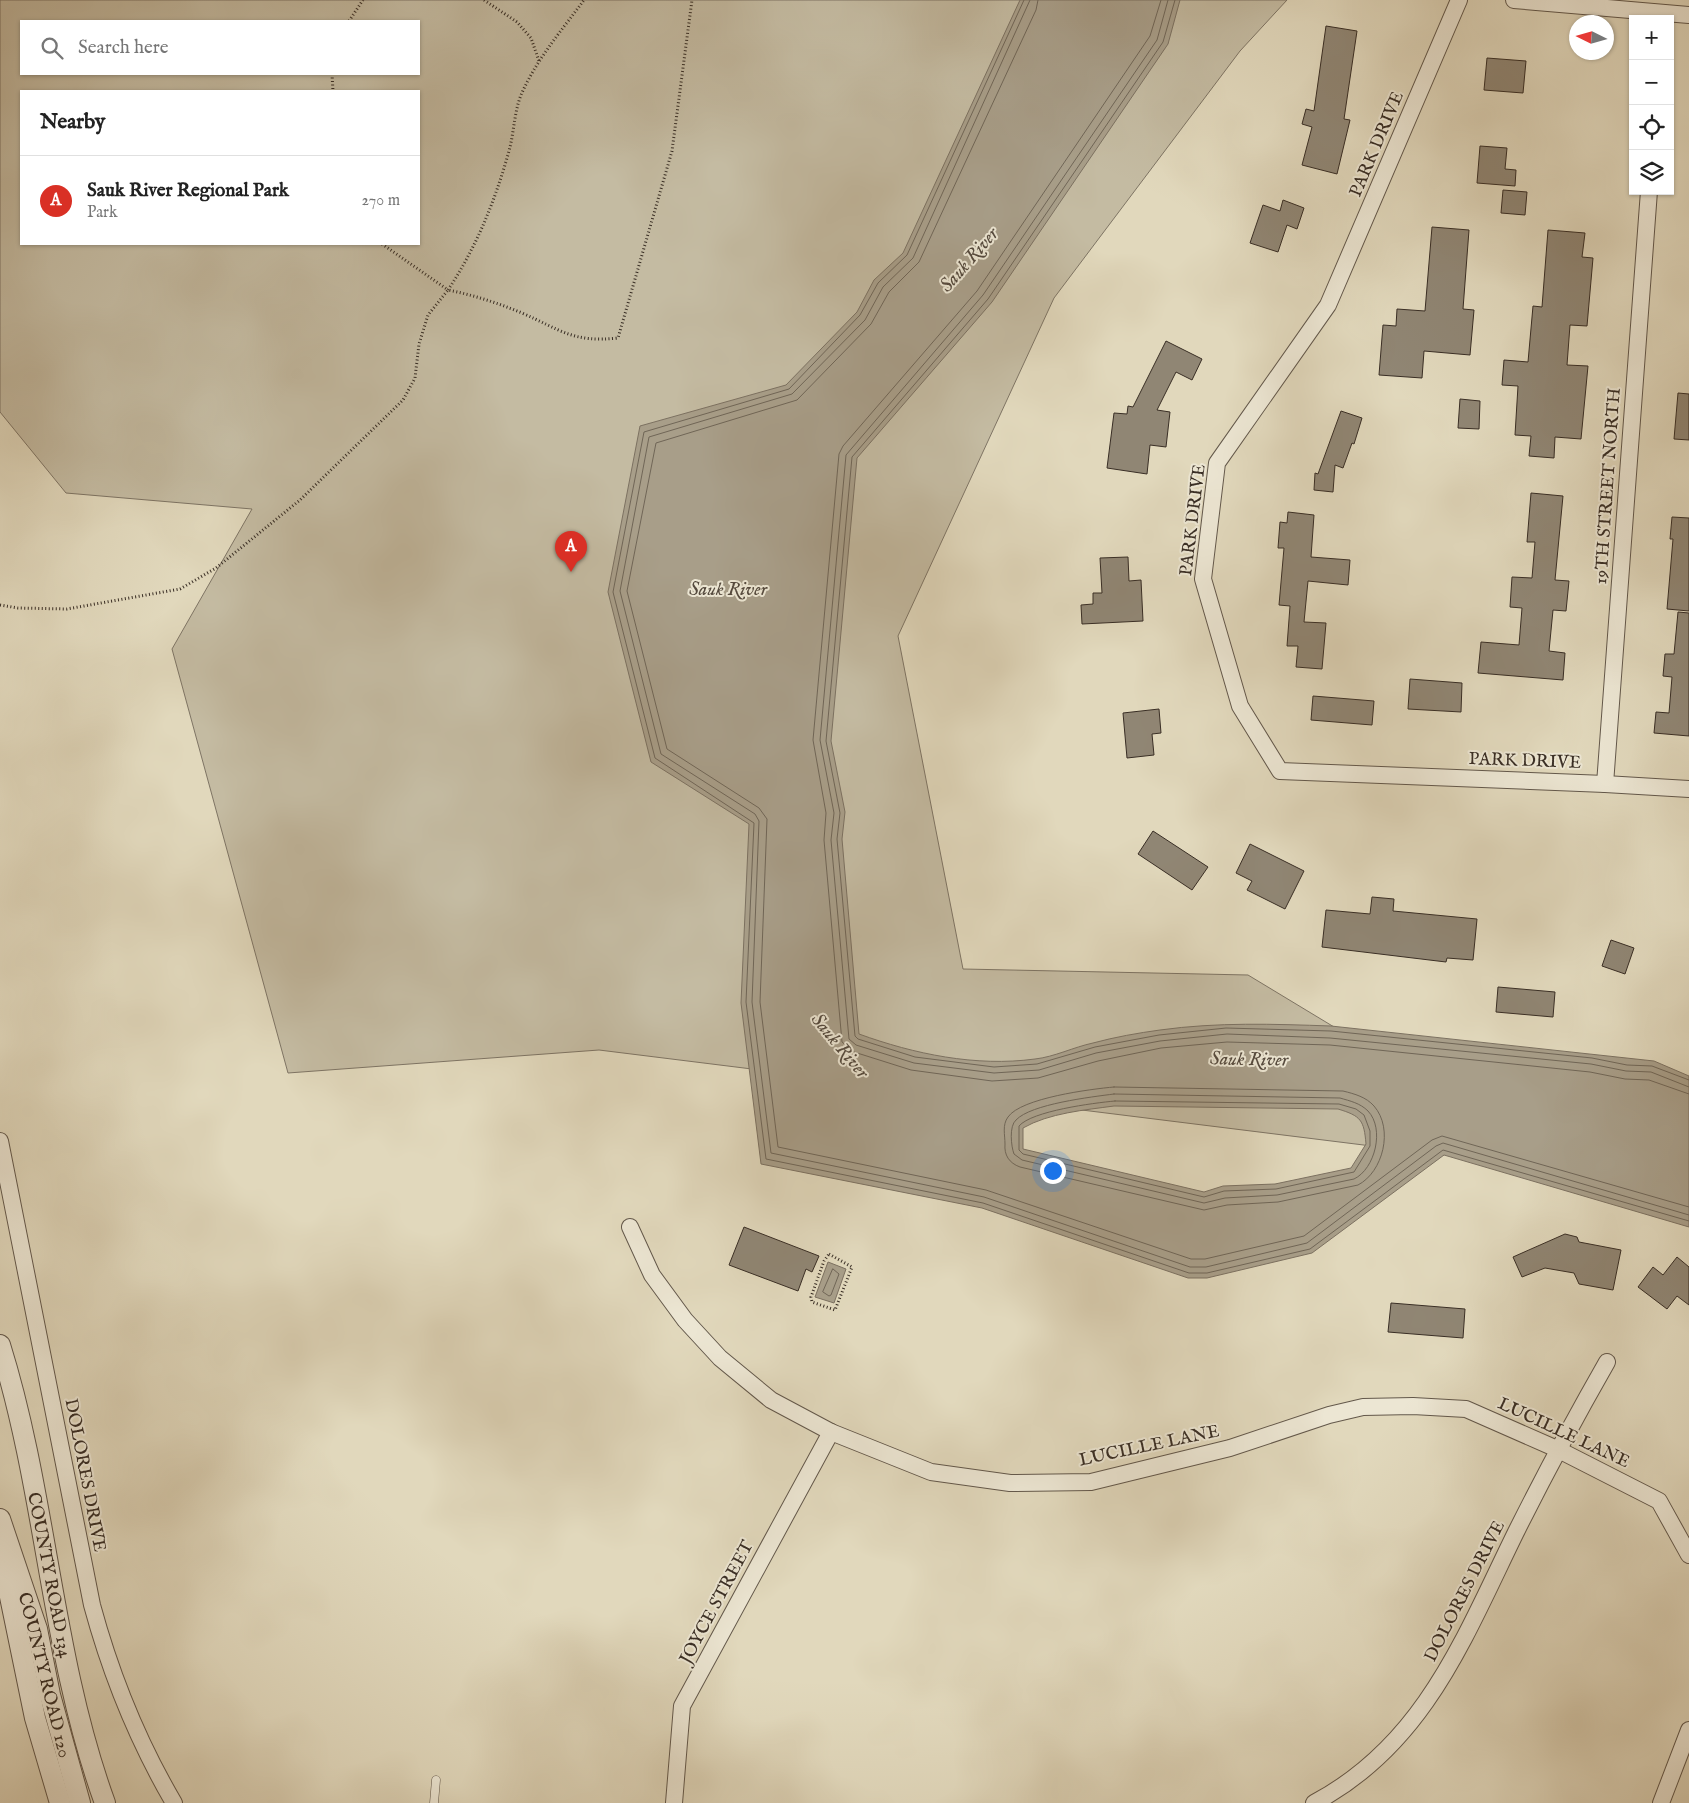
<!DOCTYPE html>
<html lang="en">
<head>
<meta charset="utf-8">
<style>
	:root { --surface:#fff; --page:#f6f6f6; --text:#222; --muted:#767676; --line:#e0e0e0; --accent:#d93025 }
	body { margin:0; font-family:"IM FELL English",serif; background:var(--page); color:var(--text) }
	.controls { position:absolute; right:15px; top:15px; display:grid; overflow:hidden; border-radius:0px; box-shadow:0 1px 4px #0004 }
	.controls button { width:45px; height:45px; display:grid; place-items:center; padding:0; border:0; border-bottom:1px solid var(--line); background:var(--surface); color:var(--text); font:25px sans-serif }
	.compass { position:absolute; left:1569px; top:15px; width:45px; height:45px; border-radius:50%; background:var(--surface); box-shadow:0 1px 4px #0004; rotate:275deg }
	.you { position:absolute; left:1052px; top:1170px; width:18px; height:18px; margin:-12px; border:4px solid #fff; border-radius:50%; background:#1a73e8; box-shadow:0 0 0 8px #1a73e833 }
	.badge { display:grid; place-items:center; width:32px; height:32px; border-radius:50%; background:var(--accent); color:#fff; font-size:16px; font-weight:700 }
	.pin { position:absolute; translate:-50% -41px; filter:drop-shadow(0 1px 2px #0008) }
	.pin::after { content:''; position:absolute; top:26px; width:18px; height:15px; background:inherit; clip-path:polygon(0 0,100% 0,50% 100%) }
	.list { margin:0; padding:0; list-style:none }
	h2 { display:flex; justify-content:space-between; align-items:center; height:65px; margin:0; padding:0 20px; font-size:21px }
	h2 small { font-size:16px; font-weight:400; color:var(--muted) }
	.list li { display:grid; grid-template-columns:32px 1fr auto; gap:15px; align-items:center; box-sizing:border-box; height:90px; padding:0 20px; border-top:1px solid var(--line) }
	.list b { display:block; font-size:19px; white-space:nowrap }
	.list p { margin:0; font-size:16px; white-space:nowrap; color:var(--muted) }
	.list em { font-size:16px; font-style:normal; color:var(--muted) }
	.icon { flex:none; width:28px; height:28px; fill:none; stroke:currentColor; stroke-width:2; stroke-linecap:round; stroke-linejoin:round }
	.map { position:relative; flex:none; width:1689px; height:1803px; overflow:hidden }
	.search { position:absolute; background:var(--surface); box-shadow:0 1px 4px #0004; left:20px; top:20px; width:400px; height:55px; display:flex; align-items:center; gap:12px; box-sizing:border-box; padding:0 18px; border-radius:0px; color:var(--muted); font-size:19px }
	.panel { position:absolute; background:var(--surface); box-shadow:0 1px 4px #0004; left:20px; top:90px; width:400px; height:155px; border-radius:0px }
	.map>svg:first-child { display:block }
	.green { fill:#c4bba2; stroke:#7e7464; fill-rule:evenodd }
	.water { fill:#a89e89; stroke:#7c7161; fill-rule:evenodd }
	.lines { fill:none; stroke-linecap:round; stroke-linejoin:round }
	.shore { stroke:#706657; stroke-width:1 }
	.building { fill:#908674; stroke:#392e25 }
	.service-casing { stroke:#63584b; stroke-width:9 }
	.minor-casing { stroke:#63584b; stroke-width:18 }
	.tertiary-casing { stroke:#63584b; stroke-width:22 }
	.path { stroke:#392e25; stroke-width:3; stroke-dasharray:1 2.5; stroke-linecap:butt }
	.service { stroke:#ece6d3; stroke-width:8 }
	.minor { stroke:#ece6d3; stroke-width:16 }
	.tertiary { stroke:#ece6d3; stroke-width:20 }
	.labels { text-anchor:middle; stroke-width:4; stroke-linejoin:round; paint-order:stroke }
	.street-label { font-size:18px; fill:#392e25; stroke:#ece6d3 }
	.water-label { font-size:19px; font-style:italic; fill:#554a3e; stroke:#ece6d3 }
</style>
</head>
<body>
<div class="map">
<svg width="1689" height="1803" viewBox="0 0 1689 1803">
	<rect width="100%" height="100%" fill="#e1d8bc"/>
	<filter id="stains"><feTurbulence type="fractalNoise" baseFrequency=".004" numOctaves="4"/><feColorMatrix values="0 0 0 0 .2 0 0 0 0 .09 0 0 0 0 .02 0 0 0 .5 -.17"/></filter>
	<radialGradient id="worn" r=".72"><stop offset=".6" stop-color="#630" stop-opacity="0"/><stop offset="1" stop-color="#630" stop-opacity=".3"/></radialGradient>
	<path class="green" d="M0 0H1287L1240 51 1054 298 898 636 963 969 1248 975 1344 1033 1444 1155 599 1050 288 1073 172 649 252 509 66 493 0 412ZM21 21H419V74H21ZM21 91H419V244H21Z"/>
	<g class="water">
		<path d="M1020 0H1180L1168 44 992 302 857 458 831 741 845 812 842 839 859 1034C914 1054 976 1067 1035 1059 1054 1057 1074 1047 1093 1043 1115 1037 1138 1033 1160 1030 1218 1022 1273 1024 1331 1026L1654 1061 1689 1076V1227L1444 1155 1312 1253 1207 1278H1188L982 1208 761 1164 741 1003 749 824 651 762 608 592 640 426 786 385 857 312 874 280 903 253ZM1114 1106 1338 1109C1361 1116 1364 1120 1366 1144L1351 1168 1275 1184 1223 1186 1204 1192 1023 1149V1128C1049 1113 1085 1110 1114 1106Z"/>
		<polygon points="828,1262 846,1269 834,1303 815,1297"/>
	</g>
	<g class="lines">
		<g class="shore">
			<polyline points="1024,0 907,255 878,283 860,315 789,389 644,432 613,592 655,758 754,823 746,1002 766,1159 983,1203 1189,1273 1207,1273 1310,1249 1443,1150 1689,1221"/>
			<polyline points="1030,0 913,258 883,287 865,320 792,394 649,437 620,591 661,754 755,814 759,821 752,1002 771,1153 984,1197 1190,1267 1206,1267 1307,1243 1436,1146 1443,1143 1689,1215"/>
			<polyline points="1038,0 1036,10 919,262 889,292 871,324 797,400 656,443 627,591 667,749 759,808 767,819 760,1002 778,1147 986,1190 1191,1259 1205,1259 1304,1236 1432,1140 1442,1136 1689,1207"/>
			<polyline points="1161,0 1150,36 977,291 843,446 839,454 813,740 826,813 824,840 842,1042 854,1052 911,1070 992,1081 1038,1078 1098,1061 1161,1048 1227,1042 1330,1045 1590,1072 1625,1079 1649,1080 1689,1094"/>
			<polyline points="1168,0 1157,40 983,295 846,455 820,740 834,813 831,840 849,1039 856,1045 914,1063 994,1073 1039,1070 1096,1053 1160,1041 1227,1034 1330,1038 1591,1064 1626,1071 1651,1072 1689,1087"/>
			<polyline points="1175,0 1163,42 988,299 852,457 826,741 840,813 837,839 855,1036 858,1039 915,1057 994,1067 1037,1064 1095,1047 1159,1035 1226,1028 1331,1031 1592,1058 1627,1065 1652,1066 1689,1080"/>
			<path d="M1114 1087 1343 1091C1355 1094 1366 1097 1374 1106 1394 1129 1383 1172 1358 1185L1278 1202 1227 1205 1204 1210 1020 1167C1009 1163 1004 1155 1005 1144 1005 1135 1002 1125 1008 1117 1021 1098 1091 1089 1114 1087Z"/>
			<path d="M1114 1094 1340 1098C1350 1101 1360 1103 1368 1111 1385 1129 1375 1169 1354 1179L1277 1195 1225 1198 1204 1203 1022 1160 1014 1154C1011 1146 1009 1126 1016 1120 1031 1104 1091 1097 1114 1094Z"/>
			<path d="M1115 1101 1339 1104 1356 1109 1364 1115 1370 1131V1146L1354 1172 1276 1189 1224 1191 1204 1197 1023 1154 1019 1150V1126C1032 1111 1093 1103 1115 1101Z"/>
			<polygon points="833,1269 839,1274 831,1295 829,1296 823,1292"/>
		</g>
	</g>
	<g class="building">
		<polygon points="1326,26 1357,31 1344,119 1350,120 1337,174 1302,165 1312,127 1302,124 1306,109 1314,111"/>
		<polygon points="1487,58 1526,61 1523,93 1484,90"/>
		<polygon points="1480,146 1507,148 1505,169 1516,170 1515,186 1477,183"/>
		<polygon points="1503,190 1527,192 1525,215 1501,213"/>
		<polygon points="1283,200 1304,208 1297,229 1287,225 1278,252 1250,243 1263,205 1280,211"/>
		<polygon points="1432,227 1469,230 1463,309 1474,310 1470,355 1424,351 1422,378 1379,375 1383,325 1396,326 1397,309 1425,311"/>
		<polygon points="1548,230 1585,233 1582,257 1593,258 1587,326 1570,325 1567,365 1588,366 1581,439 1555,437 1554,458 1529,456 1531,436 1515,435 1518,386 1502,385 1504,360 1528,362 1533,306 1542,307"/>
		<polygon points="1166,341 1202,359 1192,380 1176,372 1157,410 1170,412 1166,447 1150,445 1147,474 1107,468 1114,413 1127,414 1128,406 1133,407"/>
		<polygon points="1678,393 1689,394 1689,440 1674,439"/>
		<polygon points="1460,399 1480,401 1479,429 1458,428"/>
		<polygon points="1341,411 1362,418 1354,444 1352,443 1343,468 1335,465 1333,492 1314,490 1315,473 1318,474"/>
		<polygon points="1531,493 1563,496 1555,580 1569,581 1566,611 1553,610 1549,651 1565,653 1563,680 1478,673 1481,642 1519,645 1522,608 1510,607 1512,577 1532,578 1535,542 1527,542"/>
		<polygon points="1288,512 1314,515 1311,557 1350,560 1348,585 1308,581 1304,622 1326,623 1322,669 1296,667 1298,646 1287,646 1290,606 1279,605 1284,548 1278,548 1280,522 1287,523"/>
		<polygon points="1672,517 1689,518 1689,611 1667,609 1673,539 1670,539"/>
		<polygon points="1128,557 1129,581 1141,580 1143,621 1082,624 1081,605 1093,604 1093,593 1102,593 1100,558"/>
		<polygon points="1678,612 1689,613 1689,736 1654,733 1656,712 1669,713 1672,677 1663,676 1665,654 1674,654"/>
		<polygon points="1410,679 1462,683 1461,712 1408,709"/>
		<polygon points="1313,696 1374,701 1372,725 1311,720"/>
		<polygon points="1159,709 1161,733 1152,734 1154,755 1127,758 1123,713"/>
		<polygon points="1153,831 1208,867 1192,890 1138,854"/>
		<polygon points="1250,844 1304,871 1285,909 1247,890 1252,881 1236,873"/>
		<polygon points="1372,897 1394,899 1393,911 1477,919 1473,960 1447,958 1446,962 1322,947 1326,910 1370,914"/>
		<polygon points="1611,940 1634,948 1625,974 1602,966"/>
		<polygon points="1498,987 1555,992 1553,1017 1496,1012"/>
		<polygon points="744,1227 819,1256 812,1272 806,1269 798,1291 729,1265"/>
		<polygon points="1565,1234 1577,1237 1579,1242 1621,1250 1613,1290 1579,1284 1574,1273 1545,1268 1522,1277 1513,1257"/>
		<polygon points="1677,1257 1689,1267 1689,1305 1677,1296 1667,1309 1638,1287 1653,1267 1663,1275"/>
		<polygon points="1391,1303 1465,1309 1463,1338 1388,1332"/>
	</g>
	<g class="lines">
		<g class="service-casing">
			<polyline id="service" points="434,1803 436,1780"/>
		</g>
		<g class="minor-casing">
			<g id="minor">
				<polyline points="1459,0 1328,305 1217,463 1203,579 1240,706 1280,771 1605,784 1689,789"/>
				<polyline points="1514,0 1689,15"/>
				<polyline points="1605,784 1649,191"/>
				<path d="M0 1141 92 1605C111 1675 137 1740 174 1803"/>
				<polyline points="630,1227 652,1275 685,1320 720,1358 771,1400 831,1432 931,1472 1010,1483 1091,1482 1230,1448 1329,1415 1363,1407 1413,1406 1466,1409 1557,1449 1659,1501 1689,1555"/>
				<polyline points="674,1803 682,1706 831,1432"/>
				<path d="M1314 1803C1424 1745 1464 1638 1516 1532 1545 1474 1575 1418 1607 1362"/>
				<polyline points="1661,1803 1689,1730"/>
			</g>
		</g>
		<g class="tertiary-casing">
			<g id="tertiary">
				<path d="M0 1345C47 1495 51 1655 105 1803"/>
				<polyline points="0,1519 37,1629 50,1695 80,1803"/>
				<polyline points="2,1558 35,1718 60,1803"/>
			</g>
		</g>
		<g class="path">
			<polyline points="484,0 517,22 531,38 539,61"/>
			<polyline points="349,21 363,0"/>
			<polyline points="332,74 333,91"/>
			<path d="M382 244 448 290C477 246 495 201 509 151 514 133 514 113 521 95 536 60 562 30 584 0"/>
			<path d="M0 605 18 608 67 609 180 589 216 568 300 500 403 400 415 378 419 344 428 315 448 290C473 295 498 303 522 313 561 330 573 343 618 338L672 151 692 0"/>
			<polygon points="829,1254 852,1267 835,1310 812,1302 811,1297 824,1261"/>
		</g>
		<use href="#service" class="service"/>
		<use href="#minor" class="minor"/>
		<use href="#tertiary" class="tertiary"/>
	</g>
	<g class="labels">
		<g class="street-label">
			<text transform="translate(1376 144) rotate(-67)" y="6">PARK DRIVE</text>
			<text transform="translate(1607 486) rotate(-86)" y="6">19TH STREET NORTH</text>
			<text transform="translate(1192 520) rotate(-83)" y="6">PARK DRIVE</text>
			<text transform="translate(1525 760) rotate(2)" y="6">PARK DRIVE</text>
			<text transform="translate(1564 1432) rotate(25)" y="6">LUCILLE LANE</text>
			<text transform="translate(1149 1445) rotate(-12)" y="6">LUCILLE LANE</text>
			<text transform="translate(86 1475) rotate(79)" y="6">DOLORES DRIVE</text>
			<text transform="translate(50 1575) rotate(79)" y="6">COUNTY ROAD 134</text>
			<text transform="translate(1464 1591) rotate(-63)" y="6">DOLORES DRIVE</text>
			<text transform="translate(716 1602) rotate(-62)" y="6">JOYCE STREET</text>
			<text transform="translate(45 1675) rotate(76)" y="6">COUNTY ROAD 120</text>
		</g>
		<g class="water-label">
			<text transform="translate(968 259) rotate(-49)" y="7">Sauk River</text>
			<text x="728" y="595">Sauk River</text>
			<text transform="translate(841 1045) rotate(50)" y="7">Sauk River</text>
			<text transform="translate(1249 1058) rotate(1)" y="7">Sauk River</text>
		</g>
	</g>
	<rect width="100%" height="100%" filter="url(#stains)"/>
	<rect width="100%" height="100%" fill="url(#worn)"/>
</svg>
<div class="controls">
<button>+</button>
<button>−</button>
<button><svg class="icon" aria-label="locate" viewBox="0 0 24 24"><circle cx="12" cy="12" r="6"/><path d="M12 2v4M12 18v4M2 12h4M18 12h4"/></svg></button>
<button><svg class="icon" aria-label="layers" viewBox="0 0 24 24"><path d="M12 4l9 5-9 5-9-5zM3 14l9 5 9-5"/></svg></button>
</div>
<svg class="compass" viewBox="-18 -18 36 36"><path d="M0-13l5 13h-10z" fill="#e53935"/><path d="M0 13l5-13h-10z" fill="#767676"/></svg>
<div class="you"></div>
<div class="pin badge" style="left:571px;top:572px">A</div>
<div class="search"><svg class="icon" aria-label="search" viewBox="0 0 24 24"><circle cx="10" cy="10" r="6"/><path d="M15 15l6 6"/></svg>Search here</div>
<section class="panel">
<h2>Nearby<small></small></h2>
<ul class="list">
<li><span class="badge">A</span><div><b>Sauk River Regional Park</b><p>Park</p></div><em>270 m</em></li>
</ul>
</section>
</div>
</body>
</html>
